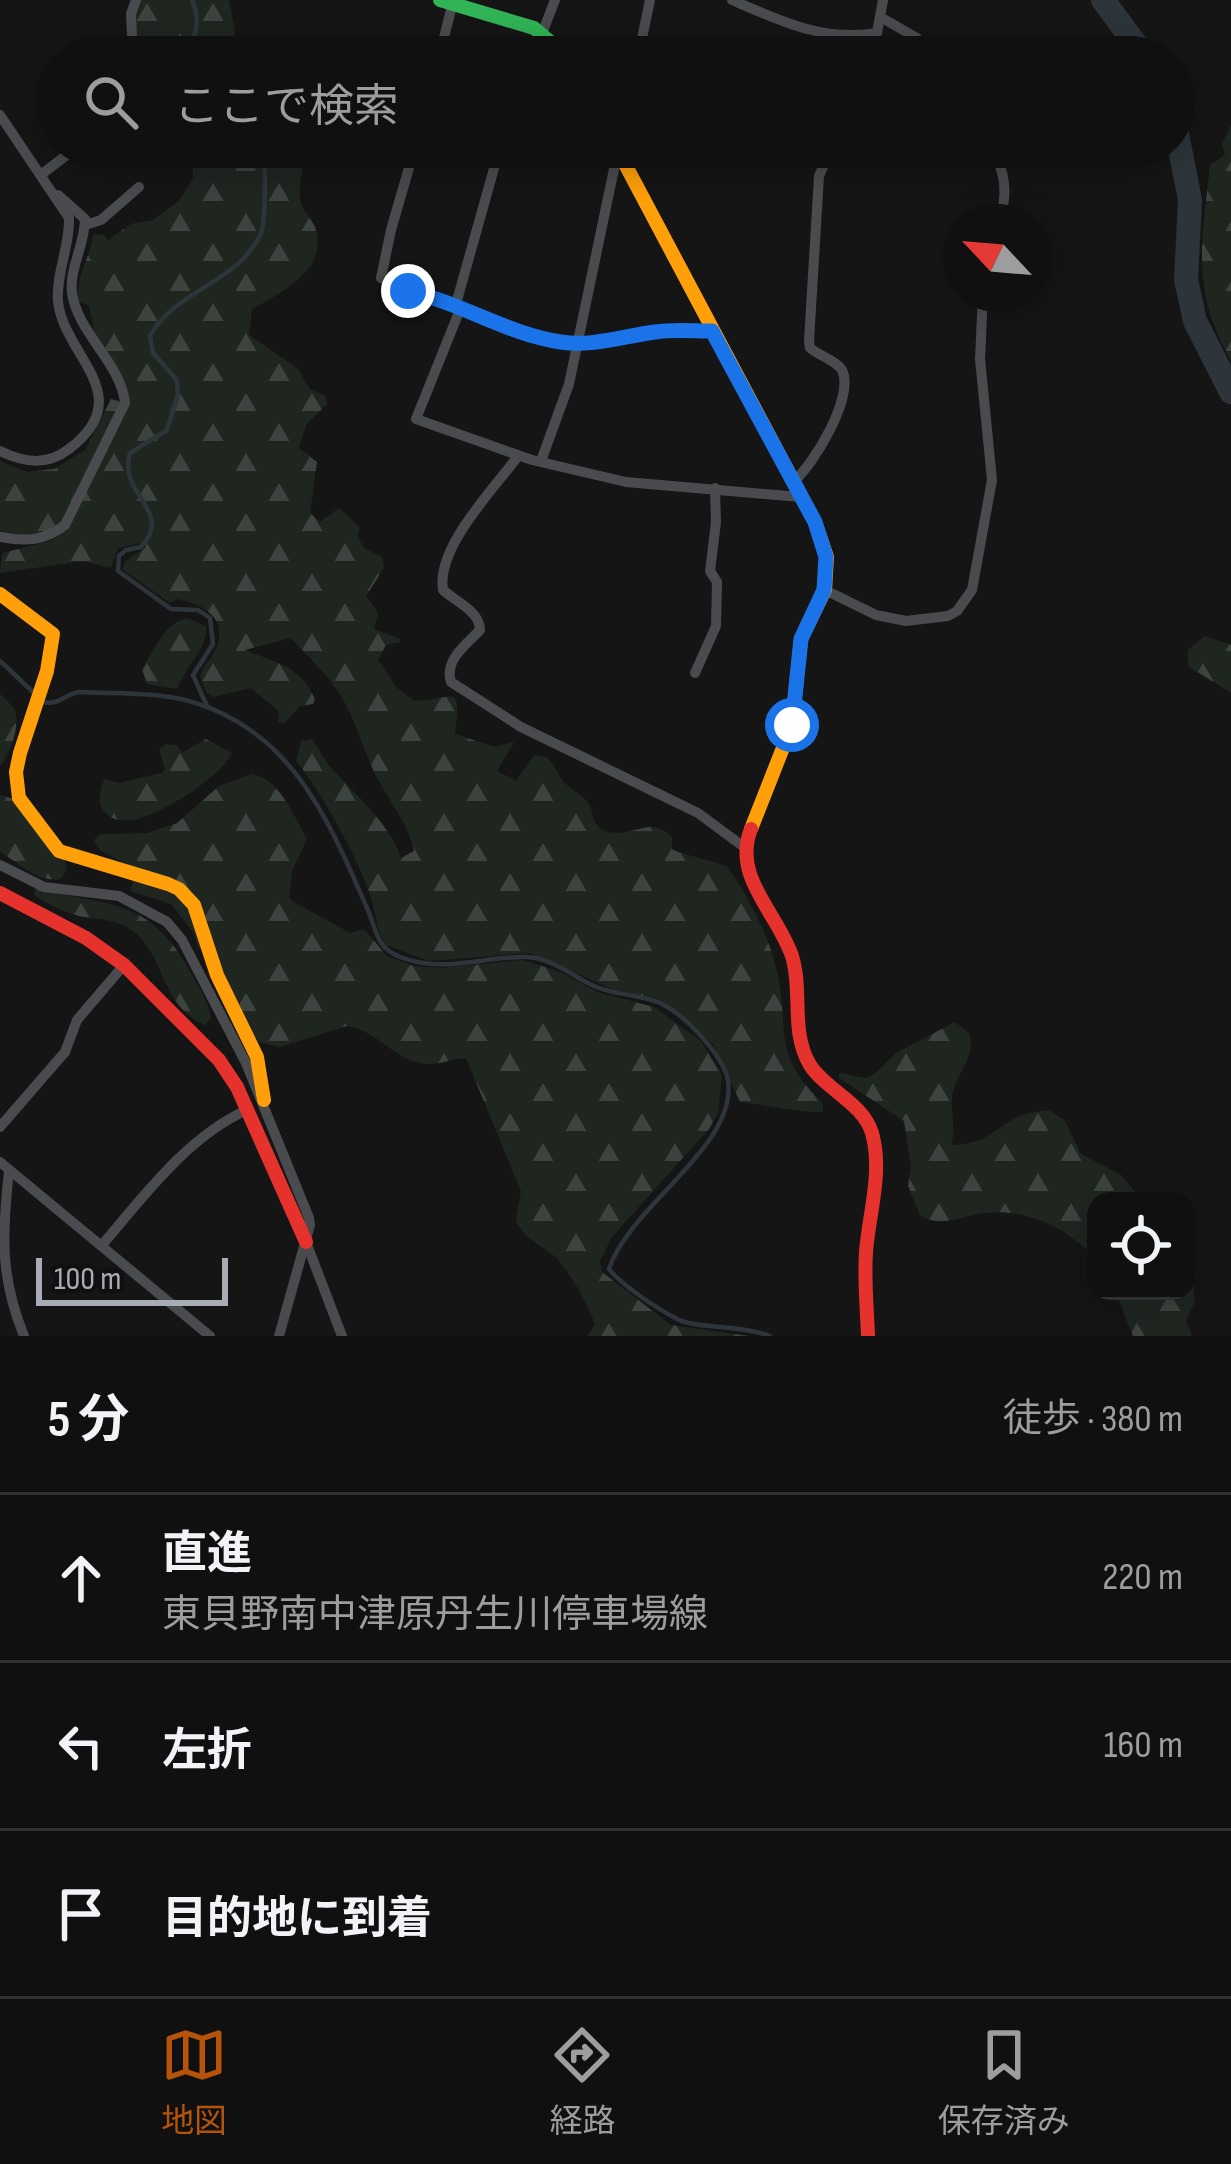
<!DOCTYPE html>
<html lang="ja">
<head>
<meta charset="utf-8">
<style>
	:root { --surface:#101010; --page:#191919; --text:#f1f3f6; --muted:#9c9d9f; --line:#303030; --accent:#b45309 }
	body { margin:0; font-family:"Sofia Sans Condensed","Noto Sans JP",sans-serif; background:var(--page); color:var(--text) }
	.controls { position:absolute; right:36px; bottom:36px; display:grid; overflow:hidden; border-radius:24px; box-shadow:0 6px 30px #0003 }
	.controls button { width:108px; height:108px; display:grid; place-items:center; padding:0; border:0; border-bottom:3px solid var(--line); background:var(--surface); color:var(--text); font:60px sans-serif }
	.compass { position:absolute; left:943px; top:204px; width:108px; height:108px; border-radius:50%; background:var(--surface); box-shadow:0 6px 30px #0003; rotate:296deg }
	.scale { position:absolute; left:36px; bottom:30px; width:192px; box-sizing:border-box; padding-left:12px; border:6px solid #a8adb5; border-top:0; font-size:33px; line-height:42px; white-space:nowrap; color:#a8adb5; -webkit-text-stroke:9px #101011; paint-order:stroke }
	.stop { position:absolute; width:36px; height:36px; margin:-27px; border:9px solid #1a73e8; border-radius:50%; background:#fff }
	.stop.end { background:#1a73e8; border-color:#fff; box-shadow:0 3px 12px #0008 }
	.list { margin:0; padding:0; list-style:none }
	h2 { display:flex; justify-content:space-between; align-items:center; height:156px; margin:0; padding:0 48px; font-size:51px }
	h2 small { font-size:39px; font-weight:400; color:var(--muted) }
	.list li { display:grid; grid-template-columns:78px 1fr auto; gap:36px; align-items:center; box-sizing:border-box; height:168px; padding:0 48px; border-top:3px solid var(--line) }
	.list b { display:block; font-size:45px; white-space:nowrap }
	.list p { margin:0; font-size:39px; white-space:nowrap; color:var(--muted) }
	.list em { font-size:39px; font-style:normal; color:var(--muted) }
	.icon { flex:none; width:66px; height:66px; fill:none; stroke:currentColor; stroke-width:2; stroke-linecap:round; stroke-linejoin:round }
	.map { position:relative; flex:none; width:1231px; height:1336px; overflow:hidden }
	.search { position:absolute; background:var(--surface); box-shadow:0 6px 30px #0003; left:36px; right:36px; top:36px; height:132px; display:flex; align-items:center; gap:30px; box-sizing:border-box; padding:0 42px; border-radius:66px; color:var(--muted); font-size:45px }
	.sheet { height:660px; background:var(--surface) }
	nav { display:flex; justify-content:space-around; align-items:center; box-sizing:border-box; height:168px; border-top:3px solid var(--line); background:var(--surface); font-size:33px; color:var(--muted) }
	nav a { display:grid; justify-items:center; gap:6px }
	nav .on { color:var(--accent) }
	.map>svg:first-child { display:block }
	.forest { fill:url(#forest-firs) }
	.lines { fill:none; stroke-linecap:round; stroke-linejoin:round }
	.stream { stroke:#2d353a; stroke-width:4.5 }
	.river { stroke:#2d353a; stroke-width:24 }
	.street { stroke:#4a4b4e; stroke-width:10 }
	.fast { stroke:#30b455; stroke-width:14 }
	.slow { stroke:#ff9f0a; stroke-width:14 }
	.jam { stroke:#e5322d; stroke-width:14 }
	.route { stroke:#1a73e8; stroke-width:15 }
</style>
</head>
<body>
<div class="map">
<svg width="1231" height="1336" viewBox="0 0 1231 1336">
	<defs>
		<pattern id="forest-firs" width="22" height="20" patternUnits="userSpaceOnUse" patternTransform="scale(3)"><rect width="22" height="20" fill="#1f2620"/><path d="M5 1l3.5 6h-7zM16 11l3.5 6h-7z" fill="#3d433e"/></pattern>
	</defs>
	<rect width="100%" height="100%" fill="#151516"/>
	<g class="forest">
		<polygon points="141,0 229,0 235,32 227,50 236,57 137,57 136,15"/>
		<path d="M1231 125V361C1190 287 1202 244 1210 165L1225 155 1222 144Z"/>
		<path d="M155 147H302C307 166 296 184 301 203 304 213 311 218 315 227 330 269 281 293 252 309L249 335 297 368 310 389 325 396 327 404 306 425 299 448 317 462 310 513 320 522 339 508 360 528 357 536 364 548 382 557 384 568 366 596 378 613 374 629 399 638 400 642 386 645 378 660 397 688 414 701C454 700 462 680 455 734L495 747 514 742 497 771 516 781 534 755 546 757C555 764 556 771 562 780 569 790 584 794 590 806 594 815 592 824 603 830 631 842 650 812 672 838V849L678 852 727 866C747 895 768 933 776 968 792 1032 768 1049 823 1104V1112C795 1112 769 1105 740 1102L713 1044 658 1000 614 990 530 953 429 961 386 945C376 931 377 917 372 901 361 863 321 791 296 761L301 741 312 739C318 747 322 756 328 764 352 792 390 823 401 858L414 851C408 824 393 807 380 783 364 755 357 722 341 696 327 673 308 656 290 638L245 650C275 663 301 665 315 699L313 704 300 706 285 723 278 722 279 711 251 688 213 697 206 692 200 676C203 667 210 660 215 651 230 619 204 604 177 599L170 603 123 570 124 562 146 547 141 543 118 548 111 568 83 561 0 573 2 553 50 541 66 528 126 413 129 398 95 334 89 306 78 300C76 275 92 254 93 234L104 235 108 240 131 224 153 220 180 200 193 178V170L178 157 158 169 156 165 163 158Z"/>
		<path d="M111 399 122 402 61 523C42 539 22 536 0 534V461L27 472 54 469 85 450Z"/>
		<path d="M187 618 206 626C209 646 186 666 177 689L147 684 142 669C154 651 164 623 187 618Z"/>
		<polygon points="1205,636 1231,645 1231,693 1188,666 1188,650"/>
		<path d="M0 694C2 696 13 706 14 709 22 724 9 755 0 766Z"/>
		<path d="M206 739 232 753C221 777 158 817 132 820 103 824 92 802 105 779L119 783 162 773 165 769 159 749 166 744 177 745 182 753Z"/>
		<path d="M252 774C281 780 293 815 307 839L292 871 289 897 292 901 350 933 364 929 387 956 413 966 443 968 523 960 561 972 597 992 654 1007 701 1041 722 1075 718 1113 709 1129 612 1237 600 1261 602 1272 671 1325 749 1336H588L595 1324C589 1306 567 1266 553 1255 536 1242 529 1241 516 1222L521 1191 466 1058C453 1058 440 1065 427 1064 396 1062 376 1029 347 1026L280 1047 255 1041 212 951 209 925 198 903 100 850 94 840 101 834 147 833 177 823 219 786Z"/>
		<path d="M0 795 14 799 64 858 67 869 61 879C37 883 19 863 0 852Z"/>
		<polygon points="141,877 185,898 204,949 198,948 193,932 171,904 130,891 134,879"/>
		<path d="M34 888C103 906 147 896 187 966 196 983 208 999 211 1018L205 1025C159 1005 167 957 133 931 116 918 98 920 79 916 63 912 49 904 35 896Z"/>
		<path d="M955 1022 969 1033C977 1057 955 1073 952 1097 950 1116 957 1125 951 1145 987 1144 989 1132 1017 1117 1026 1112 1039 1112 1049 1110L1065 1121 1081 1154 1121 1175 1143 1201H1096V1259C1067 1228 1027 1208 984 1213 959 1216 941 1229 920 1215L908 1186 911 1166 904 1121 838 1077 840 1073 865 1078 873 1075 896 1053Z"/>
		<polygon points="1186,1262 1191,1266 1195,1301 1186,1321 1192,1336 1133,1336 1115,1291 1186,1291"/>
	</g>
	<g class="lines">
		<g class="stream">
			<path d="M186 57C195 35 202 23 192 0"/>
			<polyline points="0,661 35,694"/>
			<path d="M43 702C60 706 65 693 80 692 115 694 155 692 189 701 292 730 328 819 367 908 377 930 375 947 400 957 443 974 484 956 527 957 552 958 572 976 594 986 615 996 644 994 664 1005 686 1017 724 1056 728 1081 737 1147 630 1205 609 1269 621 1285 658 1309 677 1319 696 1329 742 1325 770 1336"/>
			<path d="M207 706 193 675 213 644 210 618 198 610 171 609 118 571 119 556 126 550 141 547C175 510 117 495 130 453L167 430 178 395 177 380 153 353 150 336C176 289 239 283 261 233 267 220 264 165 265 147"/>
		</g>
		<g class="river">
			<polyline points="1103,0 1145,57"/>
			<polyline points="1174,118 1190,200 1186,280 1195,321 1231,392"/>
		</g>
		<g class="street">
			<path d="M732 0C780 21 824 42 877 33L883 0"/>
			<polyline points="882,18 917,38 932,57"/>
			<polyline points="133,57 131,14 136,0"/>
			<polyline points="439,57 453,2"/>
			<polyline points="533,57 555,0"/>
			<polyline points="638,57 650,0"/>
			<polyline points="852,57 860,35"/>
			<path d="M0 115 69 218C70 246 56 273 58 301 63 356 140 395 69 449 47 466 24 463 0 451"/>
			<polyline points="415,147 391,230 381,278 408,291 443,299 510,331 555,342 579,345 659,331 712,331"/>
			<path d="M991 147C1005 170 1010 198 997 222"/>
			<polyline points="42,174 77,147"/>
			<polyline points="85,225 101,220 139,187"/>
			<polyline points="456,304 500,147"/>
			<polyline points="461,307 416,419 532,460 626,482 800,497"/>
			<path d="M518 456C494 489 436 547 443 590 456 602 480 611 480 630 466 645 444 660 451 682L521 727 698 813 744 847"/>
			<polyline points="541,461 569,384 618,150"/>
			<path d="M792 483C813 466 855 397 842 370 837 361 818 355 810 348L809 341 819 176 832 147"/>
			<path d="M0 537C26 542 44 541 65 525L125 403C121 363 78 334 72 293 69 269 85 244 85 219L58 195"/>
			<polyline points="825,590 876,615 906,621 948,616 957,611 972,590 992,480 980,359 983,294"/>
			<polyline points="695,673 716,626 717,582 710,571 716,522 715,488"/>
			<polyline points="0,865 44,887 119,896 167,922 182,940 246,1063 309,1218 310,1225 279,1336"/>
			<polyline points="0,1127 65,1052 77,1020 124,965"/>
			<polyline points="0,1162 210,1336"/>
			<path d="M9 1171C2 1234 0 1277 24 1336"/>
			<polyline points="306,1242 342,1336"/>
			<path d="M102 1245C143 1197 188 1136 247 1110"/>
		</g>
		<polyline class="fast" points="440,0 534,28 568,57"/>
		<g class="slow">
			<polyline points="616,147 815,522 827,557 825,590 801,639 792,725 751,829"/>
			<polyline points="0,594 53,634 47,671 20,753 16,772 19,798 59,851 168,884 179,889 194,905 217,975 257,1057 264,1100"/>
		</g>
		<g class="jam">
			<path d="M751 829C732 877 777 912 792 956 803 991 790 1032 810 1065 826 1090 863 1103 872 1133 883 1172 869 1213 866 1252 864 1280 867 1308 868 1336"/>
			<polyline points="0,893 86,938 124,965 219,1060 237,1087 306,1242"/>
		</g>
	</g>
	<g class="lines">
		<path class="route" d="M408 291C462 303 507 334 561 342 592 347 624 336 655 332 673 329 693 331 712 331L815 522 826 557 824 590 801 639 792 725"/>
	</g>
</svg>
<div class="controls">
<button><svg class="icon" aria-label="locate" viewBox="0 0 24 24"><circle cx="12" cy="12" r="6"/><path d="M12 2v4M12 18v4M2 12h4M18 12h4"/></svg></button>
</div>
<svg class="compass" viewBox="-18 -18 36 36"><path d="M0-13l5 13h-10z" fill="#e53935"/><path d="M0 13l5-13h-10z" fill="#9c9d9f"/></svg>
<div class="scale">100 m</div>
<div class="stop" style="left:792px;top:725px"></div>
<div class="stop end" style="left:408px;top:291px"></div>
<div class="search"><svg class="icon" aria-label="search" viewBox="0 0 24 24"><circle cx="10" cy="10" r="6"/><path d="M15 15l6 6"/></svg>ここで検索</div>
</div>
<section class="sheet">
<h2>5 分<small>徒歩 · 380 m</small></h2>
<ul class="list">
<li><svg class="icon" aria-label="ahead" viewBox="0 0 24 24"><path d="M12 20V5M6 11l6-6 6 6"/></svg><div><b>直進</b><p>東貝野南中津原丹生川停車場線</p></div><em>220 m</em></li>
<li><svg class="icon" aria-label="left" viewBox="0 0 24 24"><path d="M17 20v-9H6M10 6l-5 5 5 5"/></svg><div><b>左折</b></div><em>160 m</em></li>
<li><svg class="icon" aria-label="arrive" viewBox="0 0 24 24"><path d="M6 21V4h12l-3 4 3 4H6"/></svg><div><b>目的地に到着</b></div></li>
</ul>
</section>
<nav>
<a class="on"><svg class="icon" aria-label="map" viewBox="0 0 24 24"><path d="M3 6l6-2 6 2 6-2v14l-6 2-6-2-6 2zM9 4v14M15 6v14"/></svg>地図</a>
<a><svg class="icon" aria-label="directions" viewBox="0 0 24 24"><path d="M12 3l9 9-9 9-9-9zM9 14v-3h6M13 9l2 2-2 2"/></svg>経路</a>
<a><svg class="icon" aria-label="saved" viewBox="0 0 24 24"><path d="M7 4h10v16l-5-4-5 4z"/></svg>保存済み</a>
</nav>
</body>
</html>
